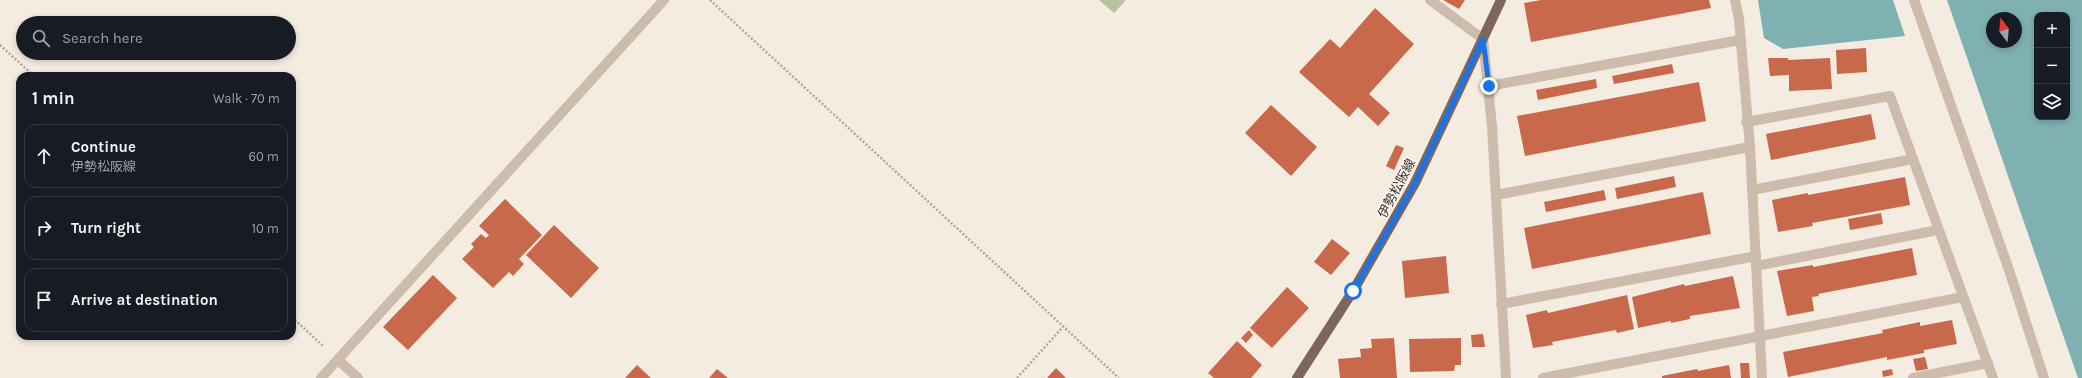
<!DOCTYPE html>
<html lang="en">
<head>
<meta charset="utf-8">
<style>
	:root { --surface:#171b24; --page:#242831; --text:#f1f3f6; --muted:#9ea1a6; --line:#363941 }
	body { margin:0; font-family:Karla,"Noto Sans JP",sans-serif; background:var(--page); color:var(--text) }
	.controls { position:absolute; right:12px; top:12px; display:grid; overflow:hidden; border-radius:8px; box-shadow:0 2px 6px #0003 }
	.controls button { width:36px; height:36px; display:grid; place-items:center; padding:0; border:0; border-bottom:1px solid var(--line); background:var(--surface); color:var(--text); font:20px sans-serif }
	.compass { position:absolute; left:1986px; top:12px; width:36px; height:36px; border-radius:50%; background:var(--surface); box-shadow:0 2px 6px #0003; rotate:344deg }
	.stop { position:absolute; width:12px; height:12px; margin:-9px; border:3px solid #1a73e8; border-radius:50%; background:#fff }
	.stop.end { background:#1a73e8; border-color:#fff; box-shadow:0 1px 4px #0008 }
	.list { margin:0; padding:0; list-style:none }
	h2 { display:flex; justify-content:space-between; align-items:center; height:52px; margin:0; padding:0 16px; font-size:17px }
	h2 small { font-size:13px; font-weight:400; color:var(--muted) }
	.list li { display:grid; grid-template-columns:26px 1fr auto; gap:12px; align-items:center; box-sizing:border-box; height:64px; margin:0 8px 8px; padding:0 8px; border:1px solid var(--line); border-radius:12px }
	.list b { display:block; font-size:15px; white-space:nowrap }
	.list p { margin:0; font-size:13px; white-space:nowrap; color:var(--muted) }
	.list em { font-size:13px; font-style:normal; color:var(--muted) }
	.icon { flex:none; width:22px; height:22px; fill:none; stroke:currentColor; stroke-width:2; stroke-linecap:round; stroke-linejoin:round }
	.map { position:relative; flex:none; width:2082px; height:378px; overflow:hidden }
	.search { position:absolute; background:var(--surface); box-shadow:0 2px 6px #0003; left:16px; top:16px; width:280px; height:44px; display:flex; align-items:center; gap:10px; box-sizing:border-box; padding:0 14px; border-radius:22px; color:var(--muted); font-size:15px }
	.panel { position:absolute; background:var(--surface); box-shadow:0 2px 6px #0003; left:16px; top:72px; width:280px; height:268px; border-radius:12px }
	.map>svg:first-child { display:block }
	.green { fill:#b8c4a0 }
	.water { fill:#7fb0b2; fill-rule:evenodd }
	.building { fill:#c8694b }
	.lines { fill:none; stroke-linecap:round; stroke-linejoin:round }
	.path { stroke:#b9a596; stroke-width:2.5; stroke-dasharray:2 2; stroke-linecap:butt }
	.service { stroke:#cdbbac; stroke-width:10 }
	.minor { stroke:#cdbbac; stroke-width:10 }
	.tertiary { stroke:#cdbbac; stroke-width:10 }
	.primary { stroke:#7d675c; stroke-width:10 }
	.route { stroke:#1a73e8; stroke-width:5 }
	.labels { text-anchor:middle; stroke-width:3.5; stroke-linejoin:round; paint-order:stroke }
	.street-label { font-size:13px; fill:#3b302b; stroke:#fbf5ee }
</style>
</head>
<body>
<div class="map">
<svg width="2082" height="378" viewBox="0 0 2082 378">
	<rect width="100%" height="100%" fill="#f4ebe1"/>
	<polygon class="green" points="1099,0 1126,0 1114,13"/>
	<g class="water">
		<polygon points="1758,0 1893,0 1905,36 1783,49 1764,38"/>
		<path d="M1947 0H2082V378H2078ZM2037 15H2067V117H2037ZM1992 18H2016V42H1992Z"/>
	</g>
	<g class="building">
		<polygon points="1443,0 1465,0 1459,9"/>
		<polygon points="1541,0 1709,0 1711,8 1531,42 1524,3"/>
		<polygon points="1375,8 1414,44 1369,94 1390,113 1378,126 1358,107 1349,117 1299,72 1330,39 1340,48"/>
		<polygon points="1866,48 1867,72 1837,74 1836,50"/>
		<polygon points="1768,58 1788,58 1788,60 1830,58 1832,89 1789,91 1789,75 1770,76"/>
		<polygon points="1672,64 1674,73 1614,84 1612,76"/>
		<polygon points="1596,79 1597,88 1538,100 1536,90"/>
		<polygon points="1699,82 1706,121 1525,156 1517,116"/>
		<polygon points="1271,105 1317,147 1291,176 1245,133"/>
		<polygon points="1871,114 1876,139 1771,160 1766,134"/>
		<polygon points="1396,145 1404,148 1394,170 1386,166"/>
		<polygon points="1674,176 1676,187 1617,199 1615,188"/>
		<polygon points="1905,177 1910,205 1812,223 1813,226 1778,232 1772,200 1808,193 1808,195"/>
		<polygon points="1604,190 1606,200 1546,212 1544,202"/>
		<polygon points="1703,192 1711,234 1532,269 1524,228"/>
		<polygon points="505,199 542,235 519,259 524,264 513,276 509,272 493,288 462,259 474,247 471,244 481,234 486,238 489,235 479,226"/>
		<polygon points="1881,213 1883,224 1850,230 1848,219"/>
		<polygon points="554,225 599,268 571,298 526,255"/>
		<polygon points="1332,239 1350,253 1331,275 1314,262"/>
		<polygon points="1912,248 1917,275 1818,294 1819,296 1812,297 1814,311 1787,316 1777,271 1813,265 1813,267"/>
		<polygon points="1446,256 1449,293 1405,298 1402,261"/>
		<polygon points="433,275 457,298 408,350 383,327"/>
		<polygon points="1733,276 1740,308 1690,316 1690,319 1671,323 1671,321 1638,328 1632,297 1684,284 1685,286"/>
		<polygon points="1287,287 1309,308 1272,348 1250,328"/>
		<polygon points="1627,295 1634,329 1617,333 1616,330 1552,342 1553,345 1533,348 1526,315 1547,310 1548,313"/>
		<polygon points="1952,320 1957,344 1924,350 1924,353 1887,360 1887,357 1788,377 1783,352 1883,333 1882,330 1920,322 1920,326"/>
		<polygon points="1249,330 1253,335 1246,343 1241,338"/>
		<polygon points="1483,334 1485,347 1472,347 1471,335"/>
		<polygon points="1394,338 1397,378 1340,378 1338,359 1361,357 1360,349 1372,348 1371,339"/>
		<polygon points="1461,338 1461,365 1455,365 1454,371 1410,372 1409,339"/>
		<polygon points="1237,341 1262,365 1251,378 1214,378 1208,373"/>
		<polygon points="1925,357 1928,369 1916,371 1913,359"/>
		<polygon points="1740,363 1749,363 1750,378 1741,378"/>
		<polygon points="637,365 651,378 625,378"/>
		<polygon points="1729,365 1731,378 1662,378 1662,376 1697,369 1698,371"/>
		<polygon points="1056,368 1066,378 1047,378"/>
		<polygon points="717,369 728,378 709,378"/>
		<polygon points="1892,369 1893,375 1883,377 1882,371"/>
	</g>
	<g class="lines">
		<g class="path">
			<polyline points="710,0 1119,378"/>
			<polyline points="0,45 34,76"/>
			<polyline points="292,317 323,346"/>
			<polyline points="1017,378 1063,327"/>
		</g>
		<g class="service">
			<polyline points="1735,0 1739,19 1750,147 1762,378"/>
			<polyline points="1489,86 1740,40"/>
			<polyline points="1746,122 1890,96 1993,378"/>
			<polyline points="1752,190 1913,159"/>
			<polyline points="1496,195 1750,147"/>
			<polyline points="1756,266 1938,230"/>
			<polyline points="1501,304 1756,256"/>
			<polyline points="1543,378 1963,297"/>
			<polyline points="1913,378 1988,363"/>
		</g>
		<g class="minor">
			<polyline points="1430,0 1483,39"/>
			<polyline points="1914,0 2009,270 2044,378"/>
			<polyline points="338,360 358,378"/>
			<polyline points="321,378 664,0"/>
		</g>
		<polyline class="tertiary" points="1483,39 1492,126 1506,378"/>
		<polyline class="primary" points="1297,378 1353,291 1415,183 1501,0"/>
	</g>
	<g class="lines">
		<polyline class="route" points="1353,291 1415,183 1483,39 1489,86"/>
	</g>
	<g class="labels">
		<g class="street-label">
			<text transform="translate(1396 188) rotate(-62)" y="5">伊勢松阪線</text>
		</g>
	</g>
</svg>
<div class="controls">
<button>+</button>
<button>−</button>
<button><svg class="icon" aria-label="layers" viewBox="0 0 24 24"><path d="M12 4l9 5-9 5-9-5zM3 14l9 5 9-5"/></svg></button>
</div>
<svg class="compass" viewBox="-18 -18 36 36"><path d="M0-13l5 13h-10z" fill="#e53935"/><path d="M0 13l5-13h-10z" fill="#9ea1a6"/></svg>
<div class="stop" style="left:1353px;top:291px"></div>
<div class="stop end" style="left:1489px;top:86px"></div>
<div class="search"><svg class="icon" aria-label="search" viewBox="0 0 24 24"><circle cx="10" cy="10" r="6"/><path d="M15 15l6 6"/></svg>Search here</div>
<section class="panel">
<h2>1 min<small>Walk · 70 m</small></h2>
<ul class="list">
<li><svg class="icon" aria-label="ahead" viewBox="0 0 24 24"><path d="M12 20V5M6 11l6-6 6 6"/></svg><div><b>Continue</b><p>伊勢松阪線</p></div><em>60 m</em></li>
<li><svg class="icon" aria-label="right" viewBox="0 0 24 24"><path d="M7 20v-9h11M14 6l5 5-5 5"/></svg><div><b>Turn right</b></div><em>10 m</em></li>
<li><svg class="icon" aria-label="arrive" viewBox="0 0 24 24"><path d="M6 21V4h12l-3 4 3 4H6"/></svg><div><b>Arrive at destination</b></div></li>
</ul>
</section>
</div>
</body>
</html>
